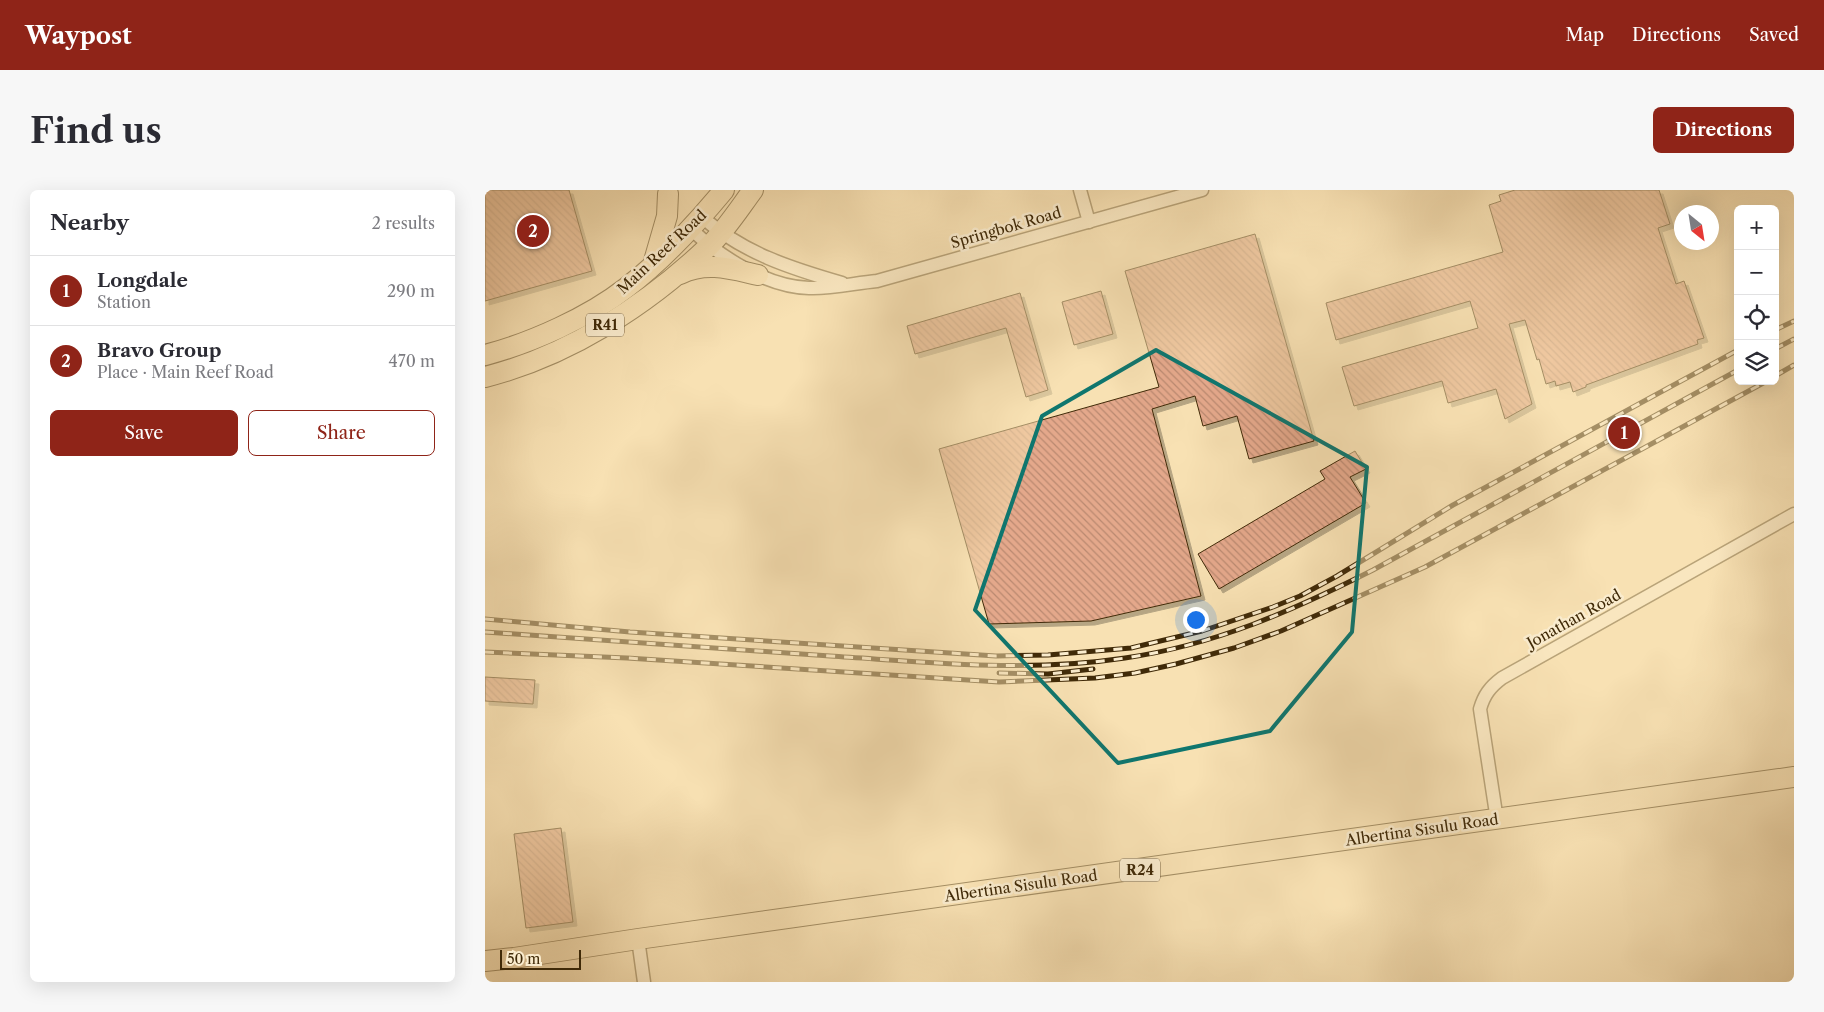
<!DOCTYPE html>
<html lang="en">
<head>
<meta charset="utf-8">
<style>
	:root { --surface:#fff; --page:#f7f7f7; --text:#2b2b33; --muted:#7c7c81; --line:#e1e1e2; --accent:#8f2418 }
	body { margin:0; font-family:"Libre Caslon Text",serif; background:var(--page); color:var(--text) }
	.controls { position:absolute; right:15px; top:15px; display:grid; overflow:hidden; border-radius:8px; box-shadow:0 5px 20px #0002 }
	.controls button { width:45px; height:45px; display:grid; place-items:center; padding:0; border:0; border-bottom:1px solid var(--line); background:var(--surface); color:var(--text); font:25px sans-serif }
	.compass { position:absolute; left:1189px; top:15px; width:45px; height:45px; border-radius:50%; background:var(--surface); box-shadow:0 5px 20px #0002; rotate:150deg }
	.scale { position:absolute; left:15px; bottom:12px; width:81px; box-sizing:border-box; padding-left:5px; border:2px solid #402a08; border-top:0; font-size:14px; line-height:18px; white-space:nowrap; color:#402a08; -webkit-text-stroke:4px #faecce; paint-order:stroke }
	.you { position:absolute; left:710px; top:429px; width:18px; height:18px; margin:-12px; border:4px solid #fff; border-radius:50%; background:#1a73e8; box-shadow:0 0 0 8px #1a73e833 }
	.badge { display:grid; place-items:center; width:32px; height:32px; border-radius:50%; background:var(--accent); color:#fff; font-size:16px; font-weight:700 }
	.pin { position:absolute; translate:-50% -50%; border:2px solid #fff; box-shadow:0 1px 5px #0006 }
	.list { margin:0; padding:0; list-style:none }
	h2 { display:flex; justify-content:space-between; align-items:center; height:65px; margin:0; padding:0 20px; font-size:21px }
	h2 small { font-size:16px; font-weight:400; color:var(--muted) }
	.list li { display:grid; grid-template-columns:32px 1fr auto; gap:15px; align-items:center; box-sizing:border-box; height:70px; padding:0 20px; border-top:1px solid var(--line) }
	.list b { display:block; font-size:19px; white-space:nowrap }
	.list p { margin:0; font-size:16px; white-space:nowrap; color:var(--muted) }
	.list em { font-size:16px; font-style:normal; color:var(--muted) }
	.actions { display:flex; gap:10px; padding:15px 20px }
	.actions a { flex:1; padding:11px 0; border:1px solid var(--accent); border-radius:8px; text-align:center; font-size:18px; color:var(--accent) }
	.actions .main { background:var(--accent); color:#fff }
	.icon { flex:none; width:28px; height:28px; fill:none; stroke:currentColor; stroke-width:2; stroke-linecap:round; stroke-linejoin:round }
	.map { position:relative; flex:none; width:1309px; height:792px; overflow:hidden; border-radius:8px }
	header { display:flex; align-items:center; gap:30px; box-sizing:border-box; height:70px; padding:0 25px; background:var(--accent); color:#fff }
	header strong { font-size:24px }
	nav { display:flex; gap:28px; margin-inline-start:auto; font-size:18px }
	.intro { display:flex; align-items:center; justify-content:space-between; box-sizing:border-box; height:120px; padding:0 30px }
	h1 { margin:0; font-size:35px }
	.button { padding:12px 22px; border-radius:8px; background:var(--accent); color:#fff; font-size:18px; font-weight:700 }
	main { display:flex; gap:30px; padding:0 30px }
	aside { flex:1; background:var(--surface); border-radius:8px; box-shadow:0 5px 20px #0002 }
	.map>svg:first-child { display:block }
	.building { fill:url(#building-back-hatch); stroke:#402a08; filter:url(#shadow) }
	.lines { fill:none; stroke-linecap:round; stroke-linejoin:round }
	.street-casing { stroke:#6e5833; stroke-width:15 }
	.primary-casing { stroke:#402a08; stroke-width:22 }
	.street { stroke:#faecce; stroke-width:12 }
	.primary { stroke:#f8e1b3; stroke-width:20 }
	.rail-casing { stroke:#402a08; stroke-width:5 }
	.rail { stroke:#faecce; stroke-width:3; stroke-dasharray:9; stroke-linecap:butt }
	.marked { fill:none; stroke:#0f766e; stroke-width:4; stroke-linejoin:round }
	.labels { text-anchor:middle; stroke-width:5; stroke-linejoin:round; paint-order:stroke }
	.shield { fill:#faecce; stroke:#786443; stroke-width:1 }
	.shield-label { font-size:14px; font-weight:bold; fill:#402a08 }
	.street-label { font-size:15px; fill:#402a08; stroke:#faecce }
</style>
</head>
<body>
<header>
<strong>Waypost</strong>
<nav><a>Map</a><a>Directions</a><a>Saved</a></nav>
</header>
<div class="intro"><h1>Find us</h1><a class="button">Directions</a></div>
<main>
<aside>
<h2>Nearby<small>2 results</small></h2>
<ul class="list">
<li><span class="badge">1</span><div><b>Longdale</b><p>Station</p></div><em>290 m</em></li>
<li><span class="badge">2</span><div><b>Bravo Group</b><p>Place · Main Reef Road</p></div><em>470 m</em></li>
</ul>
<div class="actions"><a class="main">Save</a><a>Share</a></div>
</aside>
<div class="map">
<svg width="1309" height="792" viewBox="0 0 1309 792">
	<defs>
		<pattern id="building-back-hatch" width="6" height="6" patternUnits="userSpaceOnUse" patternTransform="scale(1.25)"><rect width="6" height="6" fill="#e4a88b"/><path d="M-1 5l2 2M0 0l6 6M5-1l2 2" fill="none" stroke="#ba8970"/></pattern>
		<filter id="shadow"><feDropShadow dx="4" dy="4" stdDeviation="0" flood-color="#0004"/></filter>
	</defs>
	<rect width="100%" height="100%" fill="#f8e1b3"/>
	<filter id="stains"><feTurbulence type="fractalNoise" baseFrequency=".004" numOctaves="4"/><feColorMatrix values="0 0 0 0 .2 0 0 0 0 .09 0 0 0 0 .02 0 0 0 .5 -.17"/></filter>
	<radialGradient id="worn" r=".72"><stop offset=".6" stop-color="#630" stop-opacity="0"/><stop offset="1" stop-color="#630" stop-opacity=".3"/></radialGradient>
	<g class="building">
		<polygon points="0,0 84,0 107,81 0,111"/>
		<polygon points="1030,0 1174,0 1185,34 1173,38 1191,94 1199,91 1219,148 1212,150 1213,154 1101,195 1101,197 1088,202 1085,192 1071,196 1070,191 1061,194 1054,169 1052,170 1040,130 1024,134 1047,214 1020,229 1011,199 963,213 957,191 869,216 857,177 993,138 985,111 851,150 841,113 1018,62 1004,15 1016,11 1014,5"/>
		<polygon points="770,44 829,251 764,269 752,226 718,236 710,206 667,219 716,406 606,431 504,434 454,259 674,197 640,81"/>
		<polygon points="616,101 628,144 589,155 577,112"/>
		<polygon points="535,103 563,200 541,207 521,138 430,164 422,136"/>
		<polygon points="870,261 881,279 865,287 881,313 734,399 713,364 840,289 835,281"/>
		<polygon points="0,487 50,490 48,514 0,511"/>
		<polygon points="76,638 88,732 41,738 29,644"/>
	</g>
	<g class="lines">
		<g class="street-casing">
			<g id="street">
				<polyline points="595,0 604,32"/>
				<path d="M217 27C258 63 305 78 357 93"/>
				<path d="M206 39C235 67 282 97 324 98 346 99 370 93 392 91L717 0"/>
				<path d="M1012 630 995 519C999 505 1005 497 1017 488L1309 324"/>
				<polyline points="153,749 159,792"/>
			</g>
		</g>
		<g class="primary-casing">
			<g id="primary">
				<polyline points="169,71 182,26 183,4"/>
				<path d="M195 84C222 71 246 79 273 85"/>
				<path d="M0 165C46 153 104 127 141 98 178 70 210 35 239 0"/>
				<path d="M0 187C83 166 161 116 223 57 240 41 254 19 268 0"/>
				<polyline points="0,771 29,768 153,749 1309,587"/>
			</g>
		</g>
		<use href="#street" class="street"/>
		<use href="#primary" class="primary"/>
		<g class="rail-casing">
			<g id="rail">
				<polyline points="1290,140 1309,131"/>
				<polyline points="1290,159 1309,149"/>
				<polyline points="1290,186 1309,175"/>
				<polyline points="0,429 145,442 511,466 563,465 646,458 717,441 788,417 815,406 852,386 968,315 1253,160"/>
				<path d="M0 442C115 450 230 458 345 466 443 472 542 483 640 468 730 455 807 421 888 380L1253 180"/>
				<polyline points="0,462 142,468 514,492 610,488 650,483 691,474 749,458 796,441 940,377 1282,191"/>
				<polyline points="514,483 563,484 608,479"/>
			</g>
		</g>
		<use href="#rail" class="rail"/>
	</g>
	<path d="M0 0H1309V792H0ZM671 160 882 277 867 442 785 541 633 573 490 420 557 226Z" fill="#f8e1b3" fill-opacity=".55" fill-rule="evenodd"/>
	<path class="marked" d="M671 160 882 277 867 442 785 541 633 573 490 420 557 226Z"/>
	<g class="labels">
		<g class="shield">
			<rect x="101" y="123.5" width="38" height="23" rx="4"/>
			<rect x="635" y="668.5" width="40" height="23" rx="4"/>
		</g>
		<g class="shield-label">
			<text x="120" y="140">R41</text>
			<text x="655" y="685">R24</text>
		</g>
		<g class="street-label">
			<text transform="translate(521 38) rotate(-16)" y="5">Springbok Road</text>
			<text transform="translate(177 62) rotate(-43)" y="5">Main Reef Road</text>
			<text transform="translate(1089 429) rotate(-29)" y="5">Jonathan Road</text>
			<text transform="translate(937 640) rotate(-8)" y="5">Albertina Sisulu Road</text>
			<text transform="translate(536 696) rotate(-8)" y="5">Albertina Sisulu Road</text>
		</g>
	</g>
	<rect width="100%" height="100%" filter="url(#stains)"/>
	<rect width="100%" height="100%" fill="url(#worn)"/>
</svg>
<div class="controls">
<button>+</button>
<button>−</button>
<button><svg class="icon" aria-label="locate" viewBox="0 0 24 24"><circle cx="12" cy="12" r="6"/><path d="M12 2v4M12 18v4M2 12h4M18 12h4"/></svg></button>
<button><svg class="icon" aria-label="layers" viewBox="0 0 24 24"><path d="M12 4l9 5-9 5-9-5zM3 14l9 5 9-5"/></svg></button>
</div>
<svg class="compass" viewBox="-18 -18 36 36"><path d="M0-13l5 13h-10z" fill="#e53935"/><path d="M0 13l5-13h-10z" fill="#7c7c81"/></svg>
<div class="scale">50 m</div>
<div class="you"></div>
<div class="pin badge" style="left:1139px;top:243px">1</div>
<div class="pin badge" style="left:48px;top:41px">2</div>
</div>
</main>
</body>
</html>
